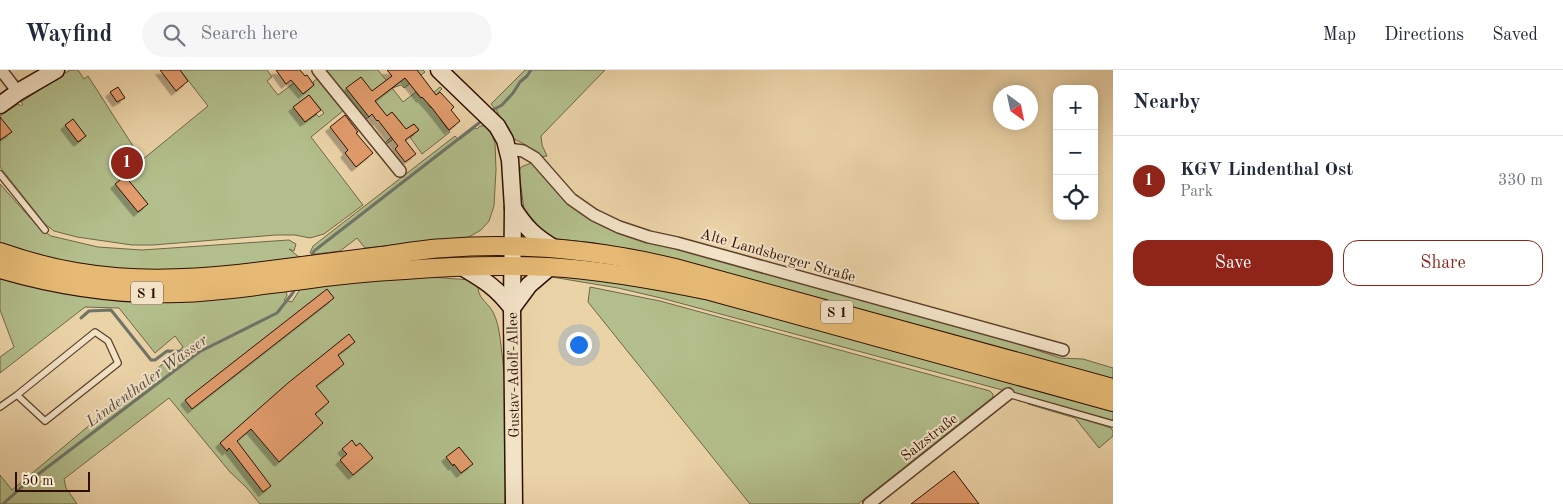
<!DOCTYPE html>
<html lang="en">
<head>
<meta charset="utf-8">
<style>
	:root { --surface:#fff; --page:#f6f6f7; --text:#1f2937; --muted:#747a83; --line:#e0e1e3; --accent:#8f2418 }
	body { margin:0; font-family:"Old Standard TT",serif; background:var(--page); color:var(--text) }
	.controls { position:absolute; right:15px; top:15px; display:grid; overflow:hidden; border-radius:10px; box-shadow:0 2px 12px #0003 }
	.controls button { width:45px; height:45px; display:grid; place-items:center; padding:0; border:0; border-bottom:1px solid var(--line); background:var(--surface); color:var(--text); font:25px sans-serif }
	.compass { position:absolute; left:993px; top:15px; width:45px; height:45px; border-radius:50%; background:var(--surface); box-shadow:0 2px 12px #0003; rotate:147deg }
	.scale { position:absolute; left:15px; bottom:12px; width:75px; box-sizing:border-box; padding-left:5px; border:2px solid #2f0f00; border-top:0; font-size:14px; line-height:18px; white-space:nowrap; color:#2f0f00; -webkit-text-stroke:4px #f2e2c6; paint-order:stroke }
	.you { position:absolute; left:578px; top:274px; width:18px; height:18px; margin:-12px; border:4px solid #fff; border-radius:50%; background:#1a73e8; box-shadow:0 0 0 8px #1a73e833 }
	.badge { display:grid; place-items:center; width:32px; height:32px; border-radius:50%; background:var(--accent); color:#fff; font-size:16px; font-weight:700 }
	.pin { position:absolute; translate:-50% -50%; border:2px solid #fff; box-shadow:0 1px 5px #0006 }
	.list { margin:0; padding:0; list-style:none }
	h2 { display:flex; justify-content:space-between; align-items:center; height:65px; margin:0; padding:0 20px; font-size:21px }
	h2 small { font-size:16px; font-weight:400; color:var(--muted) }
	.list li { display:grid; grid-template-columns:32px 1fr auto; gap:15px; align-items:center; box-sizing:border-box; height:90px; padding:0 20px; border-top:1px solid var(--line) }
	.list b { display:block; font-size:19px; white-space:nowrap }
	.list p { margin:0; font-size:16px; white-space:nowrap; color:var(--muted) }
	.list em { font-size:16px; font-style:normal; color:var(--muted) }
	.actions { display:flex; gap:10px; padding:15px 20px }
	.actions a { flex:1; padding:11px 0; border:1px solid var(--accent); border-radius:15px; text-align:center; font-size:18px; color:var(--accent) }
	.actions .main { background:var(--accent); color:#fff }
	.icon { flex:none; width:28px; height:28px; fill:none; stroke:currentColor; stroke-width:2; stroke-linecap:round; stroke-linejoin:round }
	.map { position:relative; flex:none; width:1113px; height:434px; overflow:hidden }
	header { display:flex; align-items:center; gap:30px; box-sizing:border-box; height:70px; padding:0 25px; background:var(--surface); border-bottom:1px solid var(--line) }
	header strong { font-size:24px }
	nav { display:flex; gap:28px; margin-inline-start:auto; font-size:18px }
	.search { width:350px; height:45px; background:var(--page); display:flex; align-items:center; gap:12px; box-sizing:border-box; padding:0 18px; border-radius:28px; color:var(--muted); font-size:19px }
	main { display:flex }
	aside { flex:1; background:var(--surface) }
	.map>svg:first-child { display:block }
	.green { fill:#b2be8b; stroke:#706646; fill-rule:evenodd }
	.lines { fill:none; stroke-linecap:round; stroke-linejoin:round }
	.stream { stroke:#6f7468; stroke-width:3 }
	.building { fill:#e29c6d; stroke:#2f0f00; filter:url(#shadow) }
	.lane-casing { stroke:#5e402a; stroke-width:8 }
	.street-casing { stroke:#5e402a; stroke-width:14 }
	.secondary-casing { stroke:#2f0f00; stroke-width:19 }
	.primary-casing { stroke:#2f0f00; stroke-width:20 }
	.lane { stroke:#f2e2c6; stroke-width:5.5 }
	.street { stroke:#f2e2c6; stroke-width:11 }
	.secondary { stroke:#f2e2c6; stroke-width:16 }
	.primary { stroke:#e6ba74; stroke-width:18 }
	.labels { text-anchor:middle; stroke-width:4; stroke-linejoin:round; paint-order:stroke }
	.shield { fill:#f2e2c6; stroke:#6a4e3b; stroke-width:1 }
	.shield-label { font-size:14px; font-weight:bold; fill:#2f0f00 }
	.street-label { font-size:15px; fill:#2f0f00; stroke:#f2e2c6 }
	.water-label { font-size:16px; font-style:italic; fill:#544a3d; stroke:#f2e2c6 }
</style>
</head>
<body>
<header>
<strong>Wayfind</strong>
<div class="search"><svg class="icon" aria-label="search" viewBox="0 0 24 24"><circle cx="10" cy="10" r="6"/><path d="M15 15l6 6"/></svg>Search here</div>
<nav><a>Map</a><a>Directions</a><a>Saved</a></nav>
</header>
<main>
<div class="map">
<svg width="1113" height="434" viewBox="0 0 1113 434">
	<defs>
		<filter id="shadow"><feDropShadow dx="-4.5" dy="4.5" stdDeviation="0" flood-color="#0004"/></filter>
	</defs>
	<rect width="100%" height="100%" fill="#ebd3a8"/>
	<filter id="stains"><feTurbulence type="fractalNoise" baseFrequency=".004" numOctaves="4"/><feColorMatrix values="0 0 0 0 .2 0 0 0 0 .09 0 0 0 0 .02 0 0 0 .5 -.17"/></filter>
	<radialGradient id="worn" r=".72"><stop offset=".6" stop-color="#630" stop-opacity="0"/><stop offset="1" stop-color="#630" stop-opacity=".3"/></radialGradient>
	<g class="green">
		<path d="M70 0H78L84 9 88 6 142 90 208 36 180 0H267L272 7 267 11 278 25 294 13 303 24 314 15 313 12 319 7 344 40 311 67 363 135 324 164 310 168 295 165H276L153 175H132L77 167 54 161 45 154 0 97V46L18 34 21 36 23 34 21 32ZM309 25 324 43 319 47 316 44 305 52 294 37Z"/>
		<polygon points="326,0 378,0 386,10 383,25 413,0 423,0 425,2 404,18 401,15 392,18 403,32 416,22 421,28 424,26 426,29 440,17 442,19 427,33 431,38 435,35 444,46 440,49 450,62 422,84 410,67 419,60 414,54 385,75 384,74 403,55 392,42 380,52 378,50 385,45 372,26 369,47 366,49"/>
		<polygon points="525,0 605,0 541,66 542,75 547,86 540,87 526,75 512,68 500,49 497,41 491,34"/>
		<polygon points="480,56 485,56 492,65 495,73 496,100 494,136 489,151 481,160 469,167 365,178 357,168 340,181 316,184 310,183 313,176 455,66 459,70 475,58 477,59"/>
		<polygon points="531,93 541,101 578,142 916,245 1013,272 1060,288 1083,289 1113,298 1113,313 633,181 594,173 549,168 525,147 519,102 521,97"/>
		<polygon points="0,114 40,159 51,166 98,177 142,180 289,170 296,174 294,181 289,179 299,187 309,186 210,202 93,199 0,176"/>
		<polygon points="558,204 676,220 1113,338 1113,352 1021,325 661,228 618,218 552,207"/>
		<path d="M417 206 471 210 478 213C477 229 486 230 493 242 497 250 499 259 500 268 508 323 507 379 505 434H260L247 418 230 402 169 328 64 409 66 418 77 434H0V405L12 420 183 277 175 266 155 283 119 238 85 237 0 303V287L14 277 0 240V207L286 219 287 226 284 230 292 232 302 216Z"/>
		<polygon points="590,217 660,231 990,321 993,324 993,327 858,434 750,434 588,232"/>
		<polygon points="1027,332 1111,358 1113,361 1113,366 1099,378 1075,348 1028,334"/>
	</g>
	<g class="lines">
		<g class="stream">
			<polyline points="491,41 502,35 513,23 520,12 527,6 531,0"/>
			<polyline points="311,188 314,181 479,53"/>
			<polyline points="81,248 89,241 111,240 151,290 155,290 167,281 199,282"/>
			<polyline points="3,434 24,415 199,282 277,243 292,224 297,216"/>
		</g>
	</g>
	<g class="building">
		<polygon points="160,0 180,0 188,11 176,21"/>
		<polygon points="276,0 300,0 305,6 307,5 314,15 303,24 291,10 286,14"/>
		<polygon points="387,0 417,0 436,25 440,22 454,37 451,40 460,51 449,60 432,38 422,27 421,28 405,8 375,31 387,46 392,42 406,59 414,54 419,60 405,70 416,84 405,92 395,79 398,76 378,50 377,51 372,44 369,47 346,18 361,7 372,21 392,6"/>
		<polygon points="118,17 125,28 117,32 110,22"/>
		<polygon points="309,25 321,40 305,52 293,37"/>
		<polygon points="345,45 358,62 356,63 373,83 356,97 345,83 348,80 330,57"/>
		<polygon points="0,47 12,62 0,70"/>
		<polygon points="73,49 86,66 78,72 65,55"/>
		<polygon points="125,106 148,134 138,142 115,114"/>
		<polygon points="327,219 334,228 192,339 185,330"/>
		<polygon points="349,264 355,272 338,285 344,294 316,316 329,332 315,344 323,353 279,392 251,359 237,371 271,416 263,422 229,378 227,381 220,373 288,313"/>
		<polygon points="352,370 356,376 360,373 373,388 353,405 340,390 347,384 342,379"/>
		<polygon points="459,377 473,394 461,403 454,394 453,396 446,387"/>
		<polygon points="954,401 979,434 911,434"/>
	</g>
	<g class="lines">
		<g class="lane-casing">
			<g id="lane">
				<polyline points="0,104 45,160"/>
				<polyline points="1008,324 1113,354"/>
				<polyline points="0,337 17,325 95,262 108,271 118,293 45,351 17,325"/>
			</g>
		</g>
		<g class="street-casing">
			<g id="street">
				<polyline points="1,0 18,22"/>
				<polyline points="318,0 400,101"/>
				<polyline points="508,79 523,81 535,88 571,129 594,145 619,157 649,167 677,173 1063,280"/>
				<polyline points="869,434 1008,324"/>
			</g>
		</g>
		<g class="secondary-casing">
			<g id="secondary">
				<polyline points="439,0 497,56 505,70 510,90 513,138 512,238 514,434"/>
				<polyline points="0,35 18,22 56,0"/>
				<path d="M513 138C526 158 534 166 554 178"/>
				<path d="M462 197C484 210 496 217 512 238"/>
				<polyline points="512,238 529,215 550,197"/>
			</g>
		</g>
		<g class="primary-casing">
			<g id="primary">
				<path d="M0 182C81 211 154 213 238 204 286 198 334 192 381 186 403 183 424 179 445 178 523 172 600 180 675 198L1113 318"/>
				<path d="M0 199C58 216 119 225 179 223 221 222 262 215 303 210 337 205 371 202 405 200 453 196 501 195 549 197 603 200 657 210 710 221L1113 332"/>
			</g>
		</g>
		<use href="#lane" class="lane"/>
		<use href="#street" class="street"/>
		<use href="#secondary" class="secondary"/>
		<use href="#primary" class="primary"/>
	</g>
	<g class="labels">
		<g class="shield">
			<rect x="131" y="211.5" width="32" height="23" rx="4"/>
			<rect x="821" y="230.5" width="32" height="23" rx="4"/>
		</g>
		<g class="shield-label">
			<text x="147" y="228">S 1</text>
			<text x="837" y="247">S 1</text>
		</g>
		<g class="street-label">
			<text transform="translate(778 185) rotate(16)" y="5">Alte Landsberger Straße</text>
			<text transform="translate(513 305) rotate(-91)" y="5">Gustav-Adolf-Allee</text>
			<text transform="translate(929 367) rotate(-38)" y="5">Salzstraße</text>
		</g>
		<g class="water-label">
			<text transform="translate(146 310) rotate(-36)" y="6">Lindenthaler Wasser</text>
		</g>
	</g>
	<rect width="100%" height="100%" filter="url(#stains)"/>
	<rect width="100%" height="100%" fill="url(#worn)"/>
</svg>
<div class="controls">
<button>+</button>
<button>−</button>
<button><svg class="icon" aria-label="locate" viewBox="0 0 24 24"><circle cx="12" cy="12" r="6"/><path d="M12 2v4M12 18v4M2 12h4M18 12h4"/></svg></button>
</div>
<svg class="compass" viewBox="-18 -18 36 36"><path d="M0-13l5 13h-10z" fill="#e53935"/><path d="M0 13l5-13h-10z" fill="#747a83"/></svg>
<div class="scale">50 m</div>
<div class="you"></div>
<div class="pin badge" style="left:127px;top:93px">1</div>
</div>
<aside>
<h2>Nearby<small></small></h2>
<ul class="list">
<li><span class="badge">1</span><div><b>KGV Lindenthal Ost</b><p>Park</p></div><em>330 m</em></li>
</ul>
<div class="actions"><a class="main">Save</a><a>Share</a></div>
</aside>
</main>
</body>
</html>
